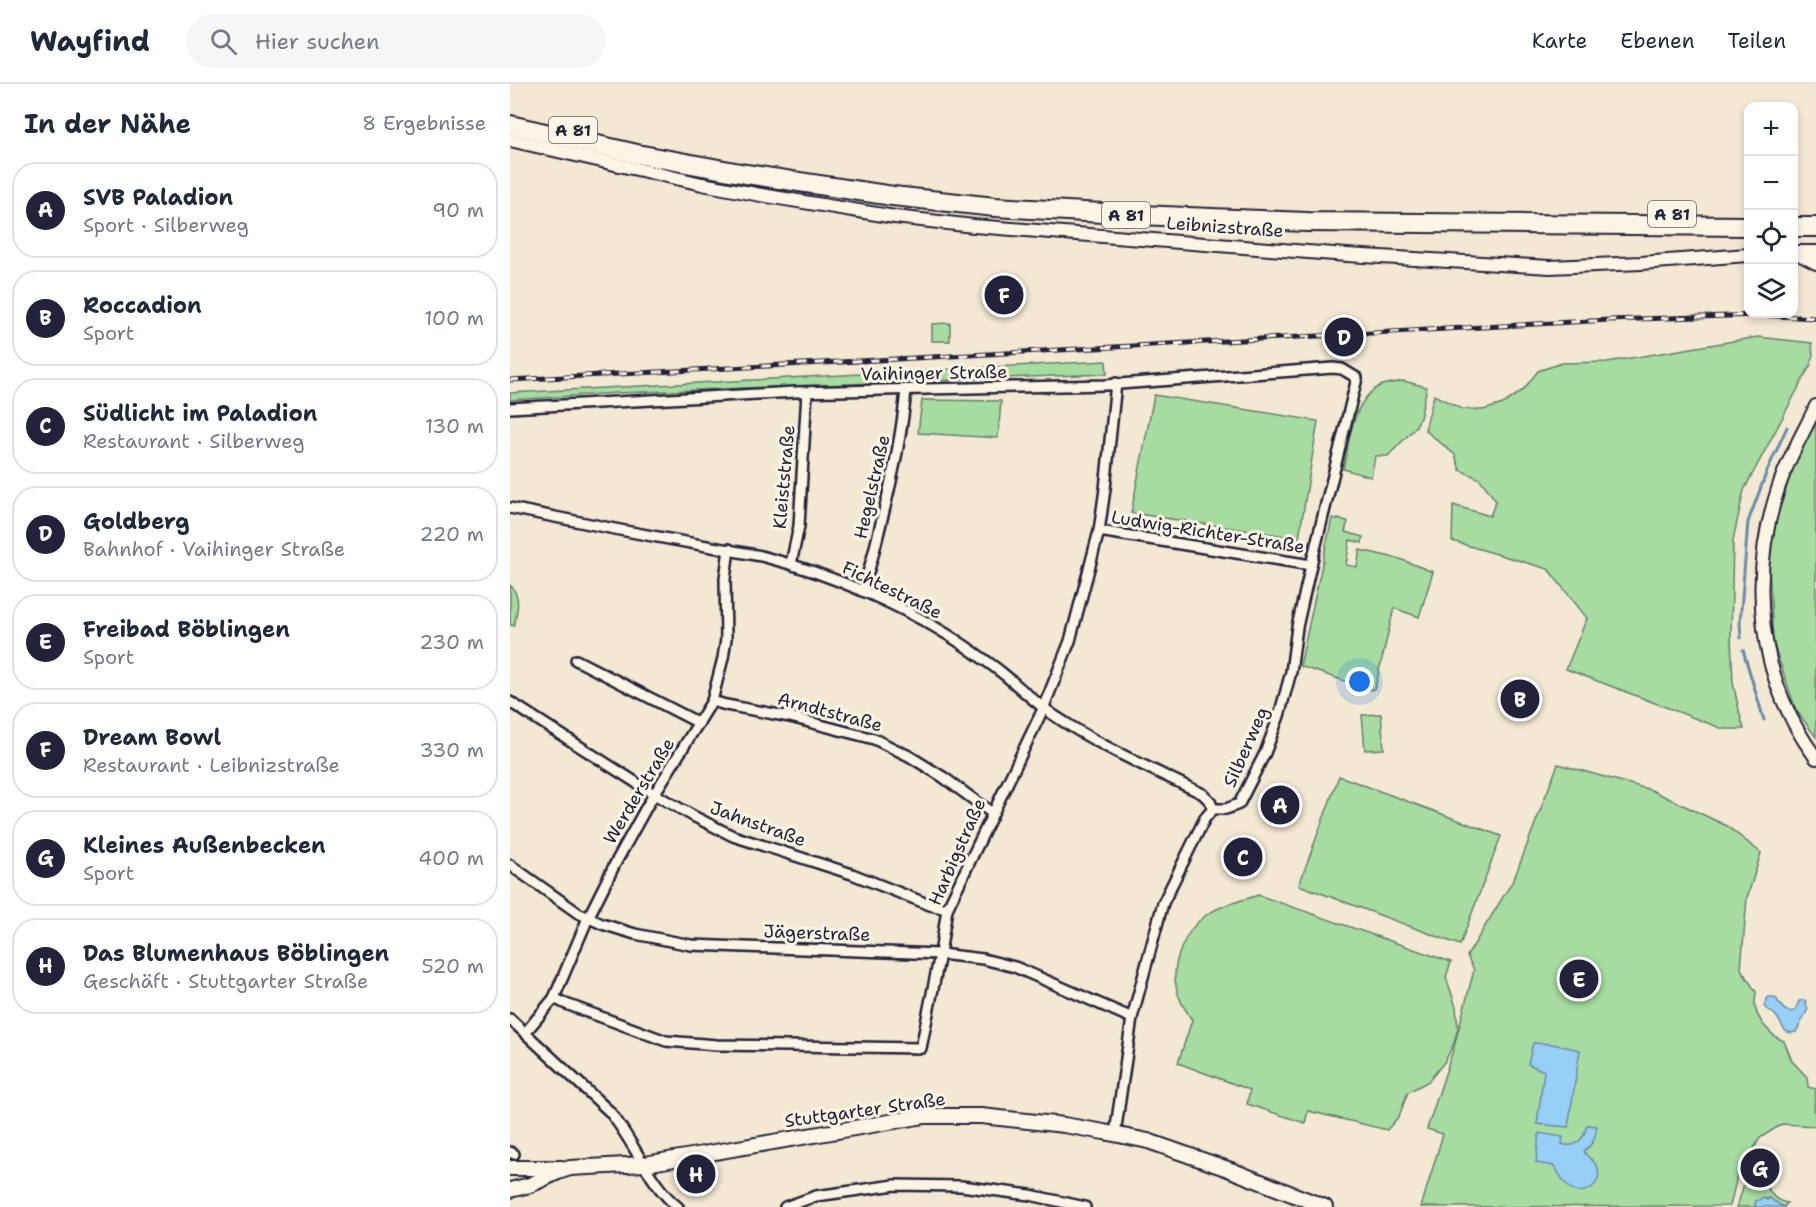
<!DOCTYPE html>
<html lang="de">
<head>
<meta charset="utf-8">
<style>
	:root { --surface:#fff; --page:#f6f6f7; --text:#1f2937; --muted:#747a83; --line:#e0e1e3; --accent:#22223b }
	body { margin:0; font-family:"Shantell Sans",sans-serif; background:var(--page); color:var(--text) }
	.controls { position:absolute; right:18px; top:18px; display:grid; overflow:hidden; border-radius:12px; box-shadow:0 3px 9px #0003 }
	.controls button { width:54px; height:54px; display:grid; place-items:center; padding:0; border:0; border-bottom:2px solid var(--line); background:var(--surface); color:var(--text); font:30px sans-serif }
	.you { position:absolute; left:850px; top:598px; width:21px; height:21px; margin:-15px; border:4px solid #fff; border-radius:50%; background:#1a73e8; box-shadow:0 0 0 9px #1a73e833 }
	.badge { display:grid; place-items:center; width:39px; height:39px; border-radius:50%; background:var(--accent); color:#fff; font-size:20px; font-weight:700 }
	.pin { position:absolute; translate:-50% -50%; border:3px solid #fff; box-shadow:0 2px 6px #0006 }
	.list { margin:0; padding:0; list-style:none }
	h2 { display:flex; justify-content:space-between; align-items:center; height:78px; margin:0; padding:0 24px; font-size:26px }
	h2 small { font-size:20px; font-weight:400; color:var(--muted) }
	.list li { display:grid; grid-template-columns:39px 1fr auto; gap:18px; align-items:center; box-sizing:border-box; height:96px; margin:0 12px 12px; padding:0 12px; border:2px solid var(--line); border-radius:24px }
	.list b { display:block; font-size:22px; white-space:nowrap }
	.list p { margin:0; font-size:20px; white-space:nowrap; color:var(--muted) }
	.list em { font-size:20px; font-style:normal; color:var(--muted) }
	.icon { flex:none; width:33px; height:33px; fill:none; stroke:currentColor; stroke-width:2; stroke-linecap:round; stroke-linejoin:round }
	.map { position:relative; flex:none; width:1306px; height:1123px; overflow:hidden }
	header { display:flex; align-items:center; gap:36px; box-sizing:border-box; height:84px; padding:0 30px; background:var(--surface); border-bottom:2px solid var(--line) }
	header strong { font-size:28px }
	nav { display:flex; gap:33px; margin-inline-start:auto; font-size:21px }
	.search { width:420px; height:54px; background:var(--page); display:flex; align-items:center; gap:15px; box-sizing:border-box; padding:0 21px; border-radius:33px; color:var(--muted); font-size:22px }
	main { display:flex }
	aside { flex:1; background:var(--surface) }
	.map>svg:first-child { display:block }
	.green { fill:#a6dca0; stroke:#647f6e; stroke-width:1.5 }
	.water { fill:#97cff6; stroke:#688aab; stroke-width:1.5 }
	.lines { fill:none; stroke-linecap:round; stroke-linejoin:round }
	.stream { stroke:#688aab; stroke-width:3 }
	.minor-casing { stroke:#22223b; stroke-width:14 }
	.tertiary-casing { stroke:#22223b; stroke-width:16 }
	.secondary-casing { stroke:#22223b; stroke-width:18 }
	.motorway-casing { stroke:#22223b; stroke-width:22 }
	.minor { stroke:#fcf5e5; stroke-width:9 }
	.tertiary { stroke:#fcf5e5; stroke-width:12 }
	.secondary { stroke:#fcf5e5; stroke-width:14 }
	.motorway { stroke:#fcf5e5; stroke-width:18 }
	.rail-casing { stroke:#22223b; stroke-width:5 }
	.rail { stroke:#fcf5e5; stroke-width:3; stroke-dasharray:9; stroke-linecap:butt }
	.labels { text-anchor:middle; stroke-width:6; stroke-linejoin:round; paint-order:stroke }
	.shield { fill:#fcf5e5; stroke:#63616e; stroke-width:1.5 }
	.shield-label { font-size:16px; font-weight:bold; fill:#22223b }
	.street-label { font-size:18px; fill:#22223b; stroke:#fcf5e5 }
</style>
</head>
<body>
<header>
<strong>Wayfind</strong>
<div class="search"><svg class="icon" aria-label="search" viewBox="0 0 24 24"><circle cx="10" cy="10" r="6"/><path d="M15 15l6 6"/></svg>Hier suchen</div>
<nav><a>Karte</a><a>Ebenen</a><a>Teilen</a></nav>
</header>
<main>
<aside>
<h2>In der Nähe<small>8 Ergebnisse</small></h2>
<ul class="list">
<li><span class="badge">A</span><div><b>SVB Paladion</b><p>Sport · Silberweg</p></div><em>90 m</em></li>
<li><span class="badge">B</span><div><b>Roccadion</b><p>Sport</p></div><em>100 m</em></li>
<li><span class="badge">C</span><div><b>Südlicht im Paladion</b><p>Restaurant · Silberweg</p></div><em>130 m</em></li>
<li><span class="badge">D</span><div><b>Goldberg</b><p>Bahnhof · Vaihinger Straße</p></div><em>220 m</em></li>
<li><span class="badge">E</span><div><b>Freibad Böblingen</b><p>Sport</p></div><em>230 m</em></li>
<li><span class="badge">F</span><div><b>Dream Bowl</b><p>Restaurant · Leibnizstraße</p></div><em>330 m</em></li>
<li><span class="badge">G</span><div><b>Kleines Außenbecken</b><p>Sport</p></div><em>400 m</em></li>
<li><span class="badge">H</span><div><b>Das Blumenhaus Böblingen</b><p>Geschäft · Stuttgarter Straße</p></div><em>520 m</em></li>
</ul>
</aside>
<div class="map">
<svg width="1306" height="1123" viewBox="0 0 1306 1123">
	<rect width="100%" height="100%" fill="#f3e8d2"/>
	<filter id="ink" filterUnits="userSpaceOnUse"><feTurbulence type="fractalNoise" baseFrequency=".0167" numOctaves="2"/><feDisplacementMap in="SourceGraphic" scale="12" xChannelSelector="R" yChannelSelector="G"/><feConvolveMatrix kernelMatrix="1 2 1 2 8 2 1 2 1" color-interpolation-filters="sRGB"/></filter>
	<g filter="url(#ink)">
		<g class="green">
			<polygon points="440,239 440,257 422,257 422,240"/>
			<polygon points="1248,253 1302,259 1303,273 1301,280 1234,406 1223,456 1221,552 1223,599 1230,631 1234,645 1213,645 1056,585 1077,534 1038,485 942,457 943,421 980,432 986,417 970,395 950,386 945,371 915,346 924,311 952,325 973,326 993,320 1013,306 1028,287 1052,279 1097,278"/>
			<polygon points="596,277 597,290 108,309 0,316 0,309"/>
			<path d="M893 297 917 303 910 334 905 344 878 372H865L861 393 833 385C839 359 842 316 870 302 877 299 885 299 893 297Z"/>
			<polygon points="644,311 808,337 789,454 621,429"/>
			<polygon points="412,316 491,317 488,354 408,349"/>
			<polygon points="1306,336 1306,653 1286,626 1263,558 1258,462 1286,374"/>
			<polygon points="822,434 838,437 835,448 853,453 852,459 840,456 836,481 847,483 850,466 890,475 923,488 909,533 884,524 865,604 861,606 790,582"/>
			<path d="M0 501C12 513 7 527 4 542L0 541Z"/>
			<polygon points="871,630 874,665 855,666 852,631"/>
			<path d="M1048 680 1141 706 1217 742 1251 769 1237 814 1231 885 1246 908C1246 913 1244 919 1245 923 1248 937 1262 953 1274 957L1282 977 1297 993 1298 1003 1306 1005 1304 1022 1306 1042 1272 1040 1250 1054 1227 1092 1220 1122 911 1123 933 1050 917 1045 944 963 964 886 957 872 1004 795Z"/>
			<polygon points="829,692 991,752 950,861 789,801"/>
			<path d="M748 811 941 878 936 893 946 923 948 944 944 959 935 977 919 997 898 1008 889 1032 877 1046 798 1027 795 1039 737 1020 740 1006 668 979 682 936C675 925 668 915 666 902 661 879 676 845 695 832 710 821 731 817 748 811Z"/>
			<path d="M1250 1070 1263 1081C1250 1096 1258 1115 1277 1119L1274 1123 1267 1120 1259 1114 1246 1117 1245 1123H1227L1240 1081Z"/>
		</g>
		<g class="water">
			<path d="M1258 913H1265C1271 921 1273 930 1285 927L1289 917 1295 916 1298 925 1286 948C1272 952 1273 939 1265 931 1261 927 1257 927 1254 922Z"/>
			<polygon points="1023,959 1042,960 1070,966 1058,1043 1027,1040 1034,987 1018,980"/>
			<path d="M1077 1041 1087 1042C1085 1055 1084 1059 1074 1067 1077 1075 1086 1076 1088 1085 1092 1101 1075 1113 1061 1105 1054 1100 1049 1089 1044 1082L1026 1079 1029 1049 1053 1053 1052 1060C1067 1065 1074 1054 1077 1041Z"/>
			<polygon points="1249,1073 1258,1081 1253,1091 1247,1092 1243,1090 1243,1086"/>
			<polygon points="1253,1114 1257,1116 1259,1114 1273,1123 1245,1123 1246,1117"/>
		</g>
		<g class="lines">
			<g class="stream">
				<polyline points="1231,554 1230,539 1238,438 1257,387 1277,343"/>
				<polyline points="1233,566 1254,636"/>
			</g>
			<g class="minor-casing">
				<g id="minor">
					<polyline points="0,324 285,308 596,301 823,284 832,285 847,294 801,481 787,543 781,588 769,632 755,669 729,720 716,725 703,725"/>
					<path d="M0 424 110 446 251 472C319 489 400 524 458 564 469 572 481 580 491 588 510 603 527 621 548 634 593 664 644 686 693 710L700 717 703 725"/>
					<polyline points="589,447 801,481"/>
					<polyline points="281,480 289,442 297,308"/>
					<path d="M352 507C361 483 366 459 372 435 383 392 392 350 396 306"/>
					<polyline points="66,576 189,639"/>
					<polyline points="202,617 216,621 280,633 364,655 399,672 433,693 482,729"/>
					<polyline points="0,618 144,710 185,733 223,752 342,790 420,821 437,825"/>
					<polyline points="0,781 68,829 92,840 125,850 181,861 430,870 473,875 505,883 622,934"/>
					<polyline points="44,914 56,920 156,957 207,961 411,964 430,870 437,825 533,625 560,557 589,447 595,405 606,299"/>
					<path d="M0 935 99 1027C123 1055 140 1102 168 1123"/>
					<polyline points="15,949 44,914 78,834 105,780 137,722 202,617 213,574 216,555 215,495 219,465"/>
					<polyline points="605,1050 622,934 653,819 695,734 703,725"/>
					<polyline points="0,1068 4,1070"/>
					<polyline points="275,1123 306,1112 385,1101 451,1102 520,1111 575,1123"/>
				</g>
			</g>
			<g class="tertiary-casing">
				<g id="tertiary">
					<polyline points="0,56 192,100 251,111 385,133 464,142 837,171 1040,183 1131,179 1238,171"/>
					<polyline points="1284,168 1306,168"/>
					<polyline points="1287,169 1306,179"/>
					<path d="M1306 322C1293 350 1277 376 1268 405 1238 496 1248 596 1306 674"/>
				</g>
			</g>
			<g class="secondary-casing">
				<g id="secondary">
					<polyline points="0,1084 52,1084"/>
					<polyline points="0,1106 20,1101 48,1088 60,1084 135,1080 414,1032 471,1032 554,1041 594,1048 638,1057 718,1085 815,1123"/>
				</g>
			</g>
			<g class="motorway-casing">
				<g id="motorway">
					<polyline points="0,41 127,70 236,90 383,112 485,123 629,131 797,138 1238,142"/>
					<polyline points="1284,143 1306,143"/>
				</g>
			</g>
			<use href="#minor" class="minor"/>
			<use href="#tertiary" class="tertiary"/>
			<use href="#secondary" class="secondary"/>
			<use href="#motorway" class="motorway"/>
			<g class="rail-casing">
				<polyline id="rail" points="0,296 1099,236 1248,231 1306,234"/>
			</g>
			<use href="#rail" class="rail"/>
		</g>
	</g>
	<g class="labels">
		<g class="shield">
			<rect x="39" y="33" width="48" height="26" rx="4.5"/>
			<rect x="1138" y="117" width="48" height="26" rx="4.5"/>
			<rect x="592" y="118" width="48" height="26" rx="4.5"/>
		</g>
		<g class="shield-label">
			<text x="63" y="52">A 81</text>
			<text x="1162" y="136">A 81</text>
			<text x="616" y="137">A 81</text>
		</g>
		<g class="street-label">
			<text transform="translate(715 143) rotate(4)" y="6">Leibnizstraße</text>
			<text transform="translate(424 289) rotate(-1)" y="6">Vaihinger Straße</text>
			<text transform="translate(274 393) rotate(-85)" y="6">Kleiststraße</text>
			<text transform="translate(362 403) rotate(-77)" y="6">Hegelstraße</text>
			<text transform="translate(698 448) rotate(9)" y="6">Ludwig-Richter-Straße</text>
			<text transform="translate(382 506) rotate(26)" y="6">Fichtestraße</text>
			<text transform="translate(320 628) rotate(15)" y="6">Arndtstraße</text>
			<text transform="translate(736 663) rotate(-66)" y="6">Silberweg</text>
			<text transform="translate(129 707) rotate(-59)" y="6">Werderstraße</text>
			<text transform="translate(248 740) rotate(20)" y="6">Jahnstraße</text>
			<text transform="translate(447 768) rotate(-66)" y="6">Harbigstraße</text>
			<text transform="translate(307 849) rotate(2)" y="6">Jägerstraße</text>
			<text transform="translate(355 1026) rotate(-8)" y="6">Stuttgarter Straße</text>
		</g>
	</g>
</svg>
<div class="controls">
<button>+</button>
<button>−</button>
<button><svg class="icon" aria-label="locate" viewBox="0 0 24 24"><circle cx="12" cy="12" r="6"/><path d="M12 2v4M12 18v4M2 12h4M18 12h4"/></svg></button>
<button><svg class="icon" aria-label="layers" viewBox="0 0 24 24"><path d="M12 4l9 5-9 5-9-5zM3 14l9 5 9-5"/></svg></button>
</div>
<div class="you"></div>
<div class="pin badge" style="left:770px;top:721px">A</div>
<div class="pin badge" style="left:1010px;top:615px">B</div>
<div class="pin badge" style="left:733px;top:773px">C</div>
<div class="pin badge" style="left:834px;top:253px">D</div>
<div class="pin badge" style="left:1069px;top:895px">E</div>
<div class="pin badge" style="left:494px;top:211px">F</div>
<div class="pin badge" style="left:1250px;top:1084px">G</div>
<div class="pin badge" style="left:186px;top:1090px">H</div>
</div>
</main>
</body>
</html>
